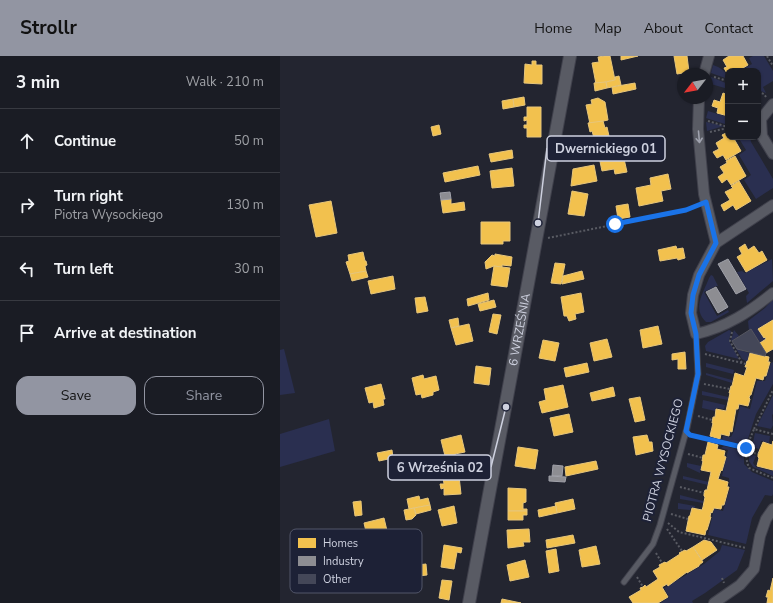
<!DOCTYPE html>
<html lang="en">
<head>
<meta charset="utf-8">
<style>
	:root { --surface:#1a1c24; --page:#272931; --text:#f1f3f6; --muted:#9fa1a6; --line:#383a41; --accent:#9295a2 }
	body { margin:0; font-family:"Nunito Sans",sans-serif; background:var(--page); color:var(--text) }
	.controls { position:absolute; right:12px; top:12px; display:grid; overflow:hidden; border-radius:8px; box-shadow:0 1px 3px #0004 }
	.controls button { width:36px; height:36px; display:grid; place-items:center; padding:0; border:0; border-bottom:1px solid var(--line); background:var(--surface); color:var(--text); font:20px sans-serif }
	.compass { position:absolute; left:397px; top:12px; width:36px; height:36px; border-radius:50%; background:var(--surface); box-shadow:0 1px 3px #0004; rotate:239deg }
	.stop { position:absolute; width:12px; height:12px; margin:-9px; border:3px solid #1a73e8; border-radius:50%; background:#fff }
	.stop.end { background:#1a73e8; border-color:#fff; box-shadow:0 1px 4px #0008 }
	.list { margin:0; padding:0; list-style:none }
	h2 { display:flex; justify-content:space-between; align-items:center; height:52px; margin:0; padding:0 16px; font-size:17px }
	h2 small { font-size:13px; font-weight:400; color:var(--muted) }
	.list li { display:grid; grid-template-columns:26px 1fr auto; gap:12px; align-items:center; box-sizing:border-box; height:64px; padding:0 16px; border-top:1px solid var(--line) }
	.list b { display:block; font-size:15px; white-space:nowrap }
	.list p { margin:0; font-size:13px; white-space:nowrap; color:var(--muted) }
	.list em { font-size:13px; font-style:normal; color:var(--muted) }
	.actions { display:flex; gap:8px; padding:12px 16px }
	.actions a { flex:1; padding:9px 0; border:1px solid var(--accent); border-radius:12px; text-align:center; font-size:14px; color:var(--accent) }
	.actions .main { background:var(--accent); color:#111 }
	.icon { flex:none; width:22px; height:22px; fill:none; stroke:currentColor; stroke-width:2; stroke-linecap:round; stroke-linejoin:round }
	.map { position:relative; flex:none; width:493px; height:547px; overflow:hidden }
	header { display:flex; align-items:center; gap:24px; box-sizing:border-box; height:56px; padding:0 20px; background:var(--accent); color:#111 }
	header strong { font-size:19px }
	nav { display:flex; gap:22px; margin-inline-start:auto; font-size:14px }
	main { display:flex }
	aside { flex:1; background:var(--surface) }
	.map>svg:first-child { display:block }
	.green { fill:#2a2f50 }
	.homes { fill:#f2c14e; stroke:#e7c67a }
	.industry { fill:#8d8d92; stroke:#a0a1a9 }
	.building { fill:#444758; stroke:#555660 }
	.lines { fill:none; stroke-linecap:round; stroke-linejoin:round }
	.service-casing { stroke:#40414c; stroke-width:7 }
	.minor-casing { stroke:#40414c; stroke-width:12 }
	.tertiary-casing { stroke:#40414c; stroke-width:14 }
	.path { stroke:#595b63; stroke-width:2; stroke-dasharray:2 2; stroke-linecap:butt }
	.service { stroke:#595b64; stroke-width:5 }
	.minor { stroke:#595b64; stroke-width:10 }
	.tertiary { stroke:#595b64; stroke-width:12 }
	.oneway { stroke:#9fa2ae }
	.route { stroke:#1a73e8; stroke-width:5 }
	.labels { text-anchor:middle; stroke-width:4; stroke-linejoin:round; paint-order:stroke }
	.street-label { font-size:12px; fill:#ced1df; stroke:#1d2136 }
	.key { fill:#1d2136; stroke:#525669; stroke-width:1 }
	.key-label { font-size:11px; fill:#ced1df }
	.leader { fill:none; stroke:#ced1df; stroke-width:1.5 }
	.callout-dot { fill:#ced1df; stroke:#1d2136; stroke-width:1.5 }
	.callout { fill:#1d2136; stroke:#ced1df; stroke-width:1.5 }
	.callout-label { font-size:13px; text-anchor:middle; font-weight:bold; fill:#ced1df }
</style>
</head>
<body>
<header>
<strong>Strollr</strong>
<nav><a>Home</a><a>Map</a><a>About</a><a>Contact</a></nav>
</header>
<main>
<aside>
<h2>3 min<small>Walk · 210 m</small></h2>
<ul class="list">
<li><svg class="icon" aria-label="ahead" viewBox="0 0 24 24"><path d="M12 20V5M6 11l6-6 6 6"/></svg><div><b>Continue</b></div><em>50 m</em></li>
<li><svg class="icon" aria-label="right" viewBox="0 0 24 24"><path d="M7 20v-9h11M14 6l5 5-5 5"/></svg><div><b>Turn right</b><p>Piotra Wysockiego</p></div><em>130 m</em></li>
<li><svg class="icon" aria-label="left" viewBox="0 0 24 24"><path d="M17 20v-9H6M10 6l-5 5 5 5"/></svg><div><b>Turn left</b></div><em>30 m</em></li>
<li><svg class="icon" aria-label="arrive" viewBox="0 0 24 24"><path d="M6 21V4h12l-3 4 3 4H6"/></svg><div><b>Arrive at destination</b></div></li>
</ul>
<div class="actions"><a class="main">Save</a><a>Share</a></div>
</aside>
<div class="map">
<svg width="493" height="547" viewBox="0 0 493 547">
	<rect width="100%" height="100%" fill="#232530"/>
	<g class="green">
		<polygon points="473,0 484,0 493,15 493,25 483,31 486,37 478,34 478,15 459,15 472,8 469,2"/>
		<path d="M433 9C440 11 447 16 448 23L431 17Z"/>
		<polygon points="429,20 448,28 448,33 431,28"/>
		<polygon points="428,55 448,61 448,69 426,62"/>
		<polygon points="426,66 444,70 427,75"/>
		<polygon points="458,81 470,81 471,86 493,123 493,132 476,143 464,124 471,119 459,99 466,94"/>
		<polygon points="492,203 493,225 467,247 466,240 469,237 457,216 462,215 465,217"/>
		<path d="M431 219 433 220 438 230H436L424 236 437 260 448 254 449 256 431 266H426C412 252 423 238 429 222Z"/>
		<polygon points="492,244 493,244 493,264 478,273 484,282 485,281 486,283 480,287 471,274 469,275 468,265 485,252"/>
		<polygon points="449,274 451,275 449,285 459,303 426,295 425,290 428,286"/>
		<polygon points="454,274 459,280 452,285 457,293 469,297 468,304 466,305 462,303 451,284"/>
		<polygon points="4,293 15,337 0,339 0,294"/>
		<polygon points="493,306 493,328 476,358 466,389 442,384 443,380 451,381 454,375 460,350 470,353 477,325 485,325 491,307"/>
		<polygon points="426,307 454,314 453,318 426,311"/>
		<polygon points="426,317 452,324 452,327 426,319"/>
		<polygon points="422,335 448,341 448,344 422,339"/>
		<polygon points="493,339 493,358 492,359 493,369 491,373 477,370"/>
		<polygon points="423,344 445,349 444,353 437,352 435,355 422,352"/>
		<polygon points="49,363 55,395 0,411 0,378"/>
		<polygon points="475,377 490,380 489,387 481,385 479,393 472,391"/>
		<polygon points="444,390 464,395 464,408 472,416 493,425 493,438 492,440 485,439 472,462 466,488 428,479 434,453 443,455 450,432 449,422 442,420 448,394 441,392"/>
		<polygon points="469,397 476,400 473,407 476,411 493,415 493,420 473,411 469,405"/>
		<polygon points="407,407 421,410 420,417 407,411"/>
		<polygon points="403,420 429,426 428,429 403,423"/>
		<polygon points="400,439 423,445 423,447 400,443"/>
		<polygon points="398,447 415,450 415,452 411,452 410,454 398,453"/>
		<polygon points="442,489 465,494 457,514 425,537 412,545 413,547 381,547 389,541 384,532 388,530 424,508 440,495"/>
	</g>
	<g class="homes">
		<polygon points="324,0 330,0 335,24 316,28 312,7 319,6 318,1"/>
		<polygon points="341,0 358,0 341,4"/>
		<polygon points="394,0 407,0 409,16 397,18"/>
		<polygon points="449,0 463,0 468,9 458,15 448,15 448,19 444,12 447,11 443,4"/>
		<polygon points="252,5 256,5 256,9 262,9 262,28 244,27 245,8 252,9"/>
		<polygon points="339,20 341,29 327,32 326,26 335,24 335,21"/>
		<polygon points="326,26 327,32 315,35 314,27"/>
		<polygon points="355,27 356,33 333,38 332,31"/>
		<polygon points="443,37 448,39 448,60 437,57 438,52 432,50 434,44 440,46"/>
		<polygon points="244,41 245,49 234,51 233,43"/>
		<polygon points="318,42 325,46 328,64 310,68 306,49 312,48 311,44"/>
		<polygon points="233,43 234,51 223,53 222,45"/>
		<polygon points="247,51 261,51 261,81 247,81 247,72 244,72 244,69 247,69 247,64 244,65 244,61 247,61"/>
		<polygon points="323,65 325,72 327,71 329,80 314,82 312,75 310,76 308,67"/>
		<polygon points="159,69 161,78 153,80 151,71"/>
		<polygon points="448,76 448,81 453,81 461,95 446,104 443,99 437,102 433,96 439,93 436,87 444,82 442,79"/>
		<polygon points="232,94 233,102 211,106 209,98"/>
		<polygon points="332,94 332,97 342,94 347,116 335,118 334,113 322,115 318,96"/>
		<polygon points="455,100 466,120 451,129 447,123 442,127 438,121 444,117 440,111 447,107 446,105"/>
		<polygon points="314,109 317,125 291,130 293,113"/>
		<polygon points="198,110 200,119 165,126 163,117"/>
		<polygon points="232,112 234,130 212,132 210,115"/>
		<polygon points="388,118 391,133 381,135 383,145 359,150 356,132 371,129 370,122"/>
		<polygon points="459,125 471,145 456,154 453,149 444,155 441,149 450,144 445,136 453,132 451,130"/>
		<polygon points="292,135 308,138 304,160 288,158"/>
		<polygon points="171,143 171,148 184,146 185,154 163,157 161,144"/>
		<polygon points="51,145 57,177 36,181 29,149"/>
		<polygon points="348,148 350,161 338,163 336,150"/>
		<polygon points="201,166 230,166 230,185 223,185 223,188 201,188"/>
		<polygon points="465,188 468,194 474,190 479,197 482,195 487,204 466,216 457,201 462,198 459,192"/>
		<polygon points="396,190 397,193 403,192 405,202 398,204 397,202 380,205 378,194"/>
		<polygon points="83,196 85,205 86,205 87,209 85,210 86,215 70,218 66,206 69,205 68,199"/>
		<polygon points="215,198 232,201 231,210 222,209 222,211 214,210 206,213 205,206 212,199 215,200"/>
		<polygon points="275,207 285,208 281,228 271,227"/>
		<polygon points="214,210 230,212 227,231 211,229"/>
		<polygon points="86,215 88,221 72,225 70,218"/>
		<polygon points="302,215 304,223 282,228 283,220"/>
		<polygon points="113,220 115,233 91,238 88,225"/>
		<polygon points="208,237 209,244 188,250 187,243"/>
		<polygon points="301,237 304,256 295,258 296,263 289,265 287,260 284,260 281,241"/>
		<polygon points="145,241 148,255 137,257 135,242"/>
		<polygon points="214,244 216,251 200,255 198,248"/>
		<polygon points="213,258 221,259 217,278 209,276"/>
		<polygon points="178,262 179,270 171,272 169,264"/>
		<polygon points="493,264 493,293 486,297 480,287 486,283 485,281 484,282 478,273"/>
		<polygon points="189,268 193,285 176,289 171,272"/>
		<polygon points="378,270 382,288 363,292 360,274"/>
		<polygon points="327,283 332,301 314,305 310,287"/>
		<polygon points="263,284 279,287 275,305 259,302"/>
		<polygon points="405,296 406,313 398,313 398,303 392,304 392,298"/>
		<polygon points="470,297 489,301 488,306 490,306 486,320 484,320 483,324 476,322 471,339 470,339 469,342 470,343 468,350 459,348 458,353 456,353 452,376 450,375 449,380 441,378 440,383 430,380 433,367 432,367 433,361 435,361 436,353 446,355 450,337 449,337 451,330 452,330 455,317 464,320 467,311 465,311 467,305 468,305"/>
		<polygon points="307,307 309,316 286,321 284,312"/>
		<polygon points="196,310 211,312 209,329 194,327"/>
		<polygon points="143,319 144,323 156,320 159,334 153,336 153,339 142,342 141,338 136,339 132,322"/>
		<polygon points="101,328 105,343 103,343 104,349 94,352 93,346 89,347 85,332"/>
		<polygon points="283,329 288,351 262,357 259,346 266,344 264,333"/>
		<polygon points="333,331 335,340 312,345 310,337"/>
		<polygon points="360,341 365,364 355,366 349,343"/>
		<polygon points="289,358 293,376 274,380 270,362"/>
		<polygon points="181,379 185,396 175,398 176,402 166,404 161,384"/>
		<polygon points="367,379 369,386 372,386 373,395 356,399 353,381"/>
		<polygon points="493,385 493,414 477,410 479,402 478,401 478,398 483,386 492,389"/>
		<polygon points="428,386 438,389 437,393 445,395 444,400 446,401 442,415 441,414 438,423 448,426 447,431 449,431 444,449 442,449 441,453 434,452 432,457 431,456 430,461 431,461 427,474 426,474 425,479 406,475 409,460 410,460 412,452 422,454 423,451 425,441 424,440 424,437 425,434 427,434 431,416 421,414 423,405 422,405 423,399 425,399"/>
		<polygon points="238,391 258,394 255,413 235,410"/>
		<polygon points="112,394 113,402 99,405 97,397"/>
		<polygon points="316,405 318,413 286,420 285,411"/>
		<polygon points="179,420 181,438 164,439 164,432 161,433 160,428 164,428 163,421"/>
		<polygon points="228,432 246,433 246,446 243,447 243,453 247,453 247,455 228,455"/>
		<polygon points="139,440 140,444 148,442 150,449 129,453 127,443"/>
		<polygon points="293,443 295,453 277,457 275,447"/>
		<polygon points="81,445 82,459 75,460 73,446"/>
		<polygon points="150,449 151,454 136,458 134,452"/>
		<polygon points="174,450 177,467 162,470 158,454"/>
		<polygon points="276,450 277,457 259,461 258,454"/>
		<polygon points="134,452 136,459 132,463 126,464 124,454"/>
		<polygon points="228,455 247,455 247,459 243,459 243,464 228,464"/>
		<polygon points="104,462 108,479 88,484 84,467"/>
		<polygon points="249,473 250,486 243,486 244,490 228,492 227,474"/>
		<polygon points="293,479 295,487 267,492 266,484"/>
		<polygon points="424,484 431,486 437,494 422,504 413,491"/>
		<polygon points="164,489 182,492 181,497 177,496 174,513 161,511"/>
		<polygon points="316,490 320,508 302,511 299,494"/>
		<polygon points="413,491 423,506 419,509 419,510 407,517 407,516 388,530 387,528 382,531 388,541 378,547 353,547 349,541 361,534 360,532 363,531 365,529 366,531 378,523 373,515 380,511 379,509 385,506 386,507 400,498 399,497 405,494 406,495"/>
		<polygon points="276,493 279,515 269,517 266,495"/>
		<polygon points="245,504 249,521 230,525 227,509"/>
		<polygon points="146,508 147,519 129,521 128,510"/>
		<polygon points="493,522 493,547 487,547 488,541 486,541 488,534 490,535"/>
		<polygon points="162,524 172,525 169,544 159,542"/>
		<polygon points="222,543 241,547 221,547"/>
	</g>
	<g class="industry">
		<polygon points="170,136 171,143 161,144 160,137"/>
		<polygon points="448,203 466,233 456,238 438,208"/>
		<polygon points="436,231 448,251 438,257 426,236"/>
		<polygon points="273,409 283,410 282,420 272,420"/>
		<polygon points="269,420 286,421 285,426 269,425"/>
	</g>
	<polygon class="building" points="471,273 486,297 485,300 457,293 452,285"/>
	<g class="lines">
		<g class="service-casing">
			<polyline id="service" points="344,526 373,488 380,469 407,372 418,318 416,278"/>
		</g>
		<g class="minor-casing">
			<g id="minor">
				<polyline points="424,18 429,0"/>
				<polyline points="419,42 418,73 424,138 436,187"/>
				<polyline points="493,48 481,63 482,80 493,98"/>
				<path d="M493 149 436 187 419 219 413 239 411 257 416 278C447 271 469 256 493 237"/>
				<polyline points="434,547 460,529 474,513 480,480 486,463 493,453"/>
			</g>
		</g>
		<g class="tertiary-casing">
			<g id="tertiary">
				<path id="s1" d="M189 547 290 0"/>
			</g>
		</g>
		<g class="path">
			<polyline points="487,0 493,10"/>
			<polyline points="434,21 448,25"/>
			<polyline points="478,36 484,38 486,41"/>
			<polyline points="428,65 448,71"/>
			<polyline points="430,76 448,72"/>
			<polyline points="268,182 406,154 416,150"/>
			<polyline points="452,276 450,285 462,307"/>
			<polyline points="425,298 466,308"/>
			<polyline points="424,328 450,333"/>
			<polyline points="418,360 432,364"/>
			<polyline points="474,373 493,334"/>
			<path d="M493 378 474 373C468 388 463 396 469 412L493 422"/>
			<polyline points="413,380 466,392"/>
			<polyline points="466,395 478,398"/>
			<polyline points="408,398 423,402"/>
			<polyline points="400,431 424,437"/>
			<polyline points="391,458 408,463"/>
			<polyline points="388,467 399,476 466,492"/>
			<polyline points="387,473 402,495"/>
			<polyline points="376,497 382,507"/>
			<polyline points="357,521 363,531"/>
			<polyline points="442,522 444,527"/>
		</g>
		<use href="#service" class="service"/>
		<use href="#minor" class="minor"/>
		<use href="#tertiary" class="tertiary"/>
	</g>
	<defs><path id="oneway-shaft" d="M-6 0H5M1.5-3L5.5 0L1.5 3" fill="none" stroke-width="1.6" stroke-linecap="round" stroke-linejoin="round"/></defs>
	<use class="oneway" href="#oneway-shaft" transform="translate(419 81) rotate(85)"/>
	<g class="lines">
		<polyline class="route" points="335,168 406,154 426,146 436,187 419,219 413,239 411,257 416,278 418,318 406,375 410,379 466,392"/>
	</g>
	<g class="labels">
		<g class="street-label">
			<text dy="4" stroke="none"><textPath href="#s1" startOffset="278">6 WRZEŚNIA</textPath></text>
			<text transform="translate(383 404) rotate(-75)" y="4">PIOTRA WYSOCKIEGO</text>
		</g>
	</g>
	<rect x="10" y="473" width="132" height="64" rx="6" class="key"/>
	<rect x="18" y="482" width="18" height="10" fill="#f2c14e"/>
	<rect x="18" y="500" width="18" height="10" fill="#8d8d92"/>
	<rect x="18" y="518" width="18" height="10" fill="#444758"/>
	<g class="key-label">
		<text x="43" y="491">Homes</text>
		<text x="43" y="509">Industry</text>
		<text x="43" y="527">Other</text>
	</g>
	<path class="leader" d="M258 167L267 92M226 351L211 411"/>
	<g class="callout-dot">
		<circle cx="258" cy="167" r="4"/>
		<circle cx="226" cy="351" r="4"/>
	</g>
	<g class="callout">
		<rect x="267" y="80" width="118" height="25" rx="4"/>
		<rect x="108" y="399" width="103" height="25" rx="4"/>
	</g>
	<g class="callout-label">
		<text x="326" y="97">Dwernickiego 01</text>
		<text x="160" y="416">6 Września 02</text>
	</g>
</svg>
<div class="controls">
<button>+</button>
<button>−</button>
</div>
<svg class="compass" viewBox="-18 -18 36 36"><path d="M0-13l5 13h-10z" fill="#e53935"/><path d="M0 13l5-13h-10z" fill="#9fa1a6"/></svg>
<div class="stop" style="left:335px;top:168px"></div>
<div class="stop end" style="left:466px;top:392px"></div>
</div>
</main>
</body>
</html>
